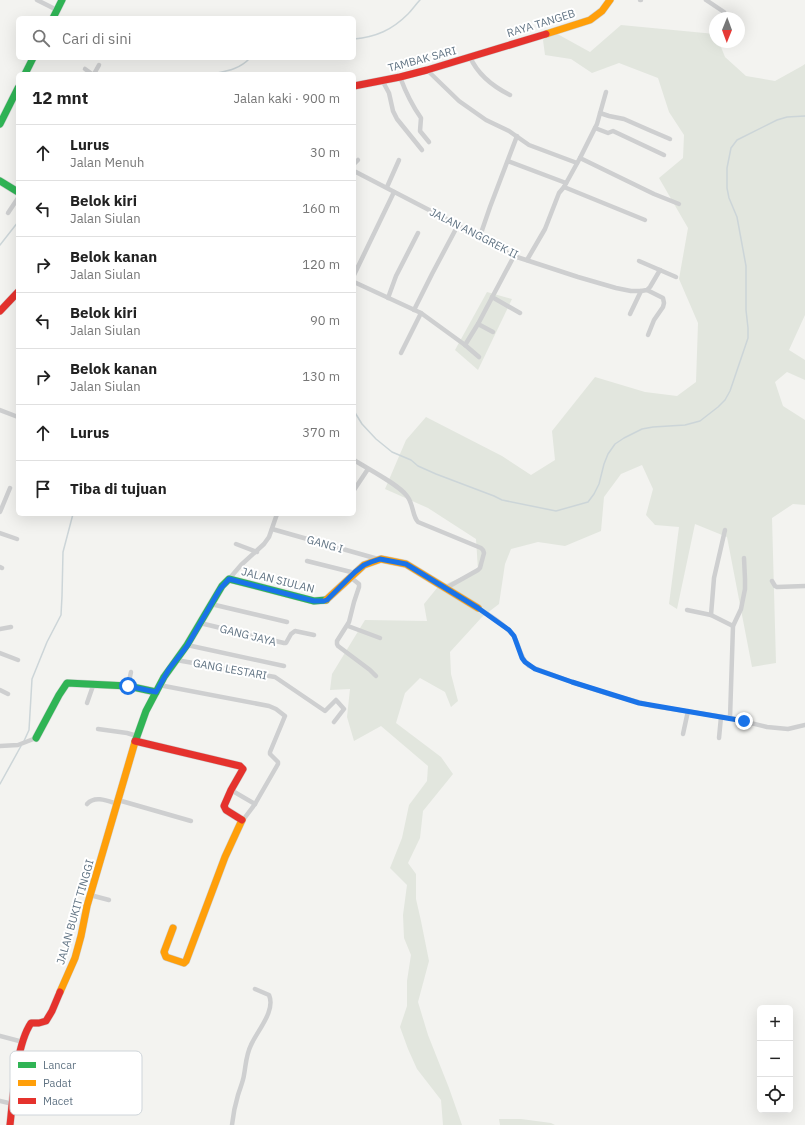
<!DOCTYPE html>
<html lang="id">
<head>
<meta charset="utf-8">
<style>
	:root { --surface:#fff; --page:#f2f2f2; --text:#222; --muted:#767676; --line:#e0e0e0 }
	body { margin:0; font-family:"IBM Plex Sans",sans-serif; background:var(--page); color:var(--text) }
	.controls { position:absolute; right:12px; bottom:12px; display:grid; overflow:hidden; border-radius:6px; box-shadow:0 4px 16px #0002 }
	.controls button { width:36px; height:36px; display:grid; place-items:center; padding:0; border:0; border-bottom:1px solid var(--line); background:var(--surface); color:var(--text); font:20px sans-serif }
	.compass { position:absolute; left:709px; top:12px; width:36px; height:36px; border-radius:50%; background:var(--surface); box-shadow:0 4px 16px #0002; rotate:181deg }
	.stop { position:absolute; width:12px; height:12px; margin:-9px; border:3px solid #1a73e8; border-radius:50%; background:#fff }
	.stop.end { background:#1a73e8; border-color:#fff; box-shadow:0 1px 4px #0008 }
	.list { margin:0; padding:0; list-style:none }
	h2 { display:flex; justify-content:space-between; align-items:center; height:52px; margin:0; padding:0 16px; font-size:17px }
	h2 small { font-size:13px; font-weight:400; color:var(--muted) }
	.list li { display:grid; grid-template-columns:26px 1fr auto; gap:12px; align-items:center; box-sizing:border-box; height:56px; padding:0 16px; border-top:1px solid var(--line) }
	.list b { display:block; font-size:15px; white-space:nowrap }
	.list p { margin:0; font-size:13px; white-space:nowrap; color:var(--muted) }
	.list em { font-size:13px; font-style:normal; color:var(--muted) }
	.icon { flex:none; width:22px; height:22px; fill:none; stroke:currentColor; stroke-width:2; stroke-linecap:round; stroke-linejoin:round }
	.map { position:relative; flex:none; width:805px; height:1125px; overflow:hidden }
	.search { position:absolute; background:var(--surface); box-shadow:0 4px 16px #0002; left:16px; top:16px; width:340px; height:44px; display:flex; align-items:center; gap:10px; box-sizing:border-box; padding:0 14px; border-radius:6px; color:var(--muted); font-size:15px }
	.panel { position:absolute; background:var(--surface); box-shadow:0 4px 16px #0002; left:16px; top:72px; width:340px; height:444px; border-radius:6px }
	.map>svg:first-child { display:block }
	.green { fill:#e2e6de }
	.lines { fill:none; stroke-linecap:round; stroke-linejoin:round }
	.stream { stroke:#ccd5d8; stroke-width:1.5 }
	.fast-casing { stroke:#ced0d0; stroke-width:8 }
	.slow-casing { stroke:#ced0d0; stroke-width:8 }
	.jam-casing { stroke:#ced0d0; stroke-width:8 }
	.street { stroke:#cecfd0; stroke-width:4.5 }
	.fast { stroke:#30b455; stroke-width:7 }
	.slow { stroke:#ff9f0a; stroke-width:7 }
	.jam { stroke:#e5322d; stroke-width:7 }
	.route { stroke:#1a73e8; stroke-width:5 }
	.labels { text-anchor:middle; stroke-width:4; stroke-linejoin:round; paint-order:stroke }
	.street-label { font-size:11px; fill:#607383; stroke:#fff }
	.key { fill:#fff; stroke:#cfd5da; stroke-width:1 }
	.key-label { font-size:11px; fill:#607383 }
</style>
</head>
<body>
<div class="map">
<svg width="805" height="1125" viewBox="0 0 805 1125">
	<rect width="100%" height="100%" fill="#f3f3f0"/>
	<g class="green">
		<polygon points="621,25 715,34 715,42 719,42 725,57 746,76 775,81 802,66 805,64 805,315 789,350 805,360 805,380 787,372 775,382 783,406 805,420 805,505 793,504 772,518 776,663 752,667 727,537 695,524 677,609 669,604 679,527 655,525 646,515 653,489 642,465 621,474 604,497 601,531 565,546 538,542 511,549 505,564 499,604 482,617 461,640 450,652 451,674 458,701 451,707 445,692 420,678 405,693 396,723 441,757 453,774 423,811 420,838 408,863 416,874 416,899 421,921 429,961 418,1002 428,1035 449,1088 462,1125 443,1125 441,1100 417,1069 408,1049 400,1027 407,1006 407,981 411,955 404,938 403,915 407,885 390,868 402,838 409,805 427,781 428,766 381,726 354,741 347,717 350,689 330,690 332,674 365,620 427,621 424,604 437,588 478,570 476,539 428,508 385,489 406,440 426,417 502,456 531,475 555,460 552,431 595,377 645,392 677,396 696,382 698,323 679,279 688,228 659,178 683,158 684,135 669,112 658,78 619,63 592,73 571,59 545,55 543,40 552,31 590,52"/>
		<polygon points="487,292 512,299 478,370 455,350"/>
		<polygon points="499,1119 521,1119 551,1123 555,1125 500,1125"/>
	</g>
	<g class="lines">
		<g class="stream">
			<path d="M354 39C376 37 392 30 408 14 412 10 416 4 420 0"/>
			<path d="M213 74C227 71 240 69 250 58"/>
			<polyline points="0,245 18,222"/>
			<polyline points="354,411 362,424 376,439 392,452 411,460 418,466 436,474 494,496 502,500 556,511 588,502 594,494 599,484 604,464 608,454 615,444 624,438 642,429 653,427 685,425 700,421 718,407 725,400 730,391 748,338 748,328 746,310 746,266 737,217 729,198 727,188 727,168 731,148 737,140 777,120 787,117 805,116"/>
			<polyline points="24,741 29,730 32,679 47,642 61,615 62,596 63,552 73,514"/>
			<polyline points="0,784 21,746"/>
		</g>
		<g class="fast-casing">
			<g id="fast">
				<polyline points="53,18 62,0"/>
				<polyline points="25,74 33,58"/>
				<polyline points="0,124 18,88"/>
				<polyline points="0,181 18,192"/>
				<polyline points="36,738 59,695 67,683 128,686 156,692"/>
				<polyline points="135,742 146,711 164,677 187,645 222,586 229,579 314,601 326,600"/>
			</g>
		</g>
		<g class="slow-casing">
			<g id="slow">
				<polyline points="546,34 590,20 602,11 610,0"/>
				<polyline points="326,600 364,565 381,559 406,564 478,608"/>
				<polyline points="173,928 164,952 166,957 184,963 186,961 225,857 242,820"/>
				<polyline points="60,992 75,958 81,936 87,906 135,742"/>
			</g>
		</g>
		<g class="jam-casing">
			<g id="jam">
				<polyline points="354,86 400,77 427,70 546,34"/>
				<polyline points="0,311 18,292"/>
				<polyline points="135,741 240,766 243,769 231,790 224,806 226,810 242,820"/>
				<path d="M10 1125C13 1098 16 1045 31 1023H39L46 1021 52 1011 60 992"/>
			</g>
		</g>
		<g class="street">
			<polyline points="37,0 57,10"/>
			<polyline points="640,0 641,0"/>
			<polyline points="706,0 724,12"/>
			<path d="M470 57C478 75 492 86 510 95"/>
			<polyline points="85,69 92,74"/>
			<polyline points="427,70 459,101 486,120 509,131 529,145 577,163"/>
			<polyline points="94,74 99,65"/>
			<path d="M400 77C406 93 411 104 421 118L420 131 429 142"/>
			<polyline points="382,80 389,93 393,111 397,119 422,150"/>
			<polyline points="600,113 609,116 624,119 649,130 670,139"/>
			<polyline points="595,128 608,133 613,131 664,155"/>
			<polyline points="580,158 654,194 679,204"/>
			<polyline points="508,161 566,183"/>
			<polyline points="354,164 358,160"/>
			<polyline points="354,171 458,225 479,239 514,256 578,277 616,288 631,291 641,291 647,290 650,287 660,270"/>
			<polyline points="387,187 399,160"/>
			<polyline points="564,187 645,220"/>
			<polyline points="8,213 18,198"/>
			<polyline points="479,239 490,207 517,136"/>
			<polyline points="527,260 545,229 559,193 564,187 580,158 597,124 606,92"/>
			<polyline points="639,261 676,277"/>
			<polyline points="354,275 394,192"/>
			<polyline points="354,282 421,313 465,345 479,357"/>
			<polyline points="647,290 663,298 664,303 663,307 654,320 648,335"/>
			<polyline points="492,297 520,313"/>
			<polyline points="388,298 396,276 418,233"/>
			<polyline points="414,310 432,274 458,225"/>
			<polyline points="630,314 641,291"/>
			<polyline points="478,324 493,332"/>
			<polyline points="465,345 478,324 514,256"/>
			<polyline points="401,353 421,313"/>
			<polyline points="0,410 18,417"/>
			<path d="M354 460C368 469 398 484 407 496 414 505 412 516 418 522L481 548 483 550 484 553 480 568 478 570 446 588"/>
			<polyline points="354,490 368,469"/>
			<polyline points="0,512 10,488"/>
			<polyline points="272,529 378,559"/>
			<polyline points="0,533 17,539"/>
			<polyline points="236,544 257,552"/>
			<polyline points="307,561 355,573"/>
			<polyline points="0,567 2,568"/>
			<polyline points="350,577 359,584 359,587 354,602 349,622 337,641 337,644 338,646 370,670 376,676"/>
			<polyline points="229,579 241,565 264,544 269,537 277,514"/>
			<polyline points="772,581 775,586 777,587 805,586"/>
			<polyline points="211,604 287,622"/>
			<path d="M478 608C488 614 506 626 513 635 520 645 519 657 529 666L572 682 612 695 653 706 730 718 767 727 788 729 805 725"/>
			<polyline points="687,610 711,615 733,626"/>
			<polyline points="711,615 714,578 725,530"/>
			<polyline points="200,623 284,643 286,643 291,634 295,631 314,635"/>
			<polyline points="348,626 380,638"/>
			<polyline points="0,629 11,627"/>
			<polyline points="187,645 284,666"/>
			<polyline points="0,653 18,660"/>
			<polyline points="176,660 275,677 325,711 336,700 344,709 334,722"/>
			<polyline points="159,685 269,706 276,709 285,716 270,752 270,754 278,762 278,764 255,804 243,820"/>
			<polyline points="128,686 131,672"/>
			<polyline points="0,690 8,694"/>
			<polyline points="87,703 94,683"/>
			<polyline points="730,718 733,626 741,609 745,589 745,579 744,558"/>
			<polyline points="98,729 127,733 137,736"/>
			<polyline points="683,734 688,711"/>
			<polyline points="719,738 721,717"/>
			<polyline points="0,746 18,745 36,738"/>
			<polyline points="231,790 255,804"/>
			<polyline points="118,800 191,821"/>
			<path d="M87 804C95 795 108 801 117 804"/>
			<polyline points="90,895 109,900"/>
			<polyline points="0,1036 23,1042"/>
			<polyline points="0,1101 13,1104"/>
			<path d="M232 1125C233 1115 235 1105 238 1095 240 1088 243 1082 244 1075 246 1064 246 1055 251 1045 257 1031 276 1011 269 995L255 989"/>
		</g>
		<use href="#fast" class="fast"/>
		<use href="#slow" class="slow"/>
		<use href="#jam" class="jam"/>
	</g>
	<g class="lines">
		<polyline class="route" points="128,686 156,692 169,669 187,646 220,589 229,579 314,601 324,601 327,600 355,572 364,565 371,562 380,559 406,564 478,608 509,630 514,636 522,658 525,662 535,669 572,682 639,703 744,721"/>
	</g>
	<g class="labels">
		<g class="street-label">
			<text transform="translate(541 23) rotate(-17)" y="4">RAYA TANGEB</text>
			<text transform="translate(422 59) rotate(-15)" y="4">TAMBAK SARI</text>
			<text transform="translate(474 233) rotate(27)" y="4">JALAN ANGGREK II</text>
			<text transform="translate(325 544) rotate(16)" y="4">GANG I</text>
			<text transform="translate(278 580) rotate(14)" y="4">JALAN SIULAN</text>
			<text transform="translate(248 635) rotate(14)" y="4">GANG JAYA</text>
			<text transform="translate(230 669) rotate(10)" y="4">GANG LESTARI</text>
			<text transform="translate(75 912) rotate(-74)" y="4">JALAN BUKIT TINGGI</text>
		</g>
	</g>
	<rect x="10" y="1051" width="132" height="64" rx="6" class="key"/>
	<rect x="18" y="1062" width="18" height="6" fill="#30b455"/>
	<rect x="18" y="1080" width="18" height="6" fill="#ff9f0a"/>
	<rect x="18" y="1098" width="18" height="6" fill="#e5322d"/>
	<g class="key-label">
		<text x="43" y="1069">Lancar</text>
		<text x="43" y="1087">Padat</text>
		<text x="43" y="1105">Macet</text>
	</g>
</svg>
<div class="controls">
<button>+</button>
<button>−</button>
<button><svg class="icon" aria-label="locate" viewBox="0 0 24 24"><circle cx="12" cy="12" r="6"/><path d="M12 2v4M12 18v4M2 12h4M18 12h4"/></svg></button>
</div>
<svg class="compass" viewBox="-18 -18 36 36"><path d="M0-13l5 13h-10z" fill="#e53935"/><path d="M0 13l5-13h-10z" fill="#767676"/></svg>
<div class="stop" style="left:128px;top:686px"></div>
<div class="stop end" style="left:744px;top:721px"></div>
<div class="search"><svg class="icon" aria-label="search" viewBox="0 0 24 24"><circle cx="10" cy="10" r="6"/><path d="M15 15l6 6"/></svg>Cari di sini</div>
<section class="panel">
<h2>12 mnt<small>Jalan kaki · 900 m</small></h2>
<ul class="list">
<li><svg class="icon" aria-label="ahead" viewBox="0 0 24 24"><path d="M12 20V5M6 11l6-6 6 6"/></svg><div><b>Lurus</b><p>Jalan Menuh</p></div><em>30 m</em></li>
<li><svg class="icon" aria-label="left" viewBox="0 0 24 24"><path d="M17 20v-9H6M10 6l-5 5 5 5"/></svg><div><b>Belok kiri</b><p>Jalan Siulan</p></div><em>160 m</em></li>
<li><svg class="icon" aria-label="right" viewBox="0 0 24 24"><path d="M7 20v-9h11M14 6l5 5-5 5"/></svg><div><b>Belok kanan</b><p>Jalan Siulan</p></div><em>120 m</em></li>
<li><svg class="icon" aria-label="left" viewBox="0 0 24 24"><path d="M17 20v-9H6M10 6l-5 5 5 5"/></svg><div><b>Belok kiri</b><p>Jalan Siulan</p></div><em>90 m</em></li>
<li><svg class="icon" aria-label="right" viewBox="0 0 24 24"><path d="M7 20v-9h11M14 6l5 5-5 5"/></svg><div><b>Belok kanan</b><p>Jalan Siulan</p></div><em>130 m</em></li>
<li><svg class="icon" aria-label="ahead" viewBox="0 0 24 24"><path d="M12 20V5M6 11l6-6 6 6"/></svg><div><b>Lurus</b></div><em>370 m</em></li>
<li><svg class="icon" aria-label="arrive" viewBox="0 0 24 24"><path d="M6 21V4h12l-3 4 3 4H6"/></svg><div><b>Tiba di tujuan</b></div></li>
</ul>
</section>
</div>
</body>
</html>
